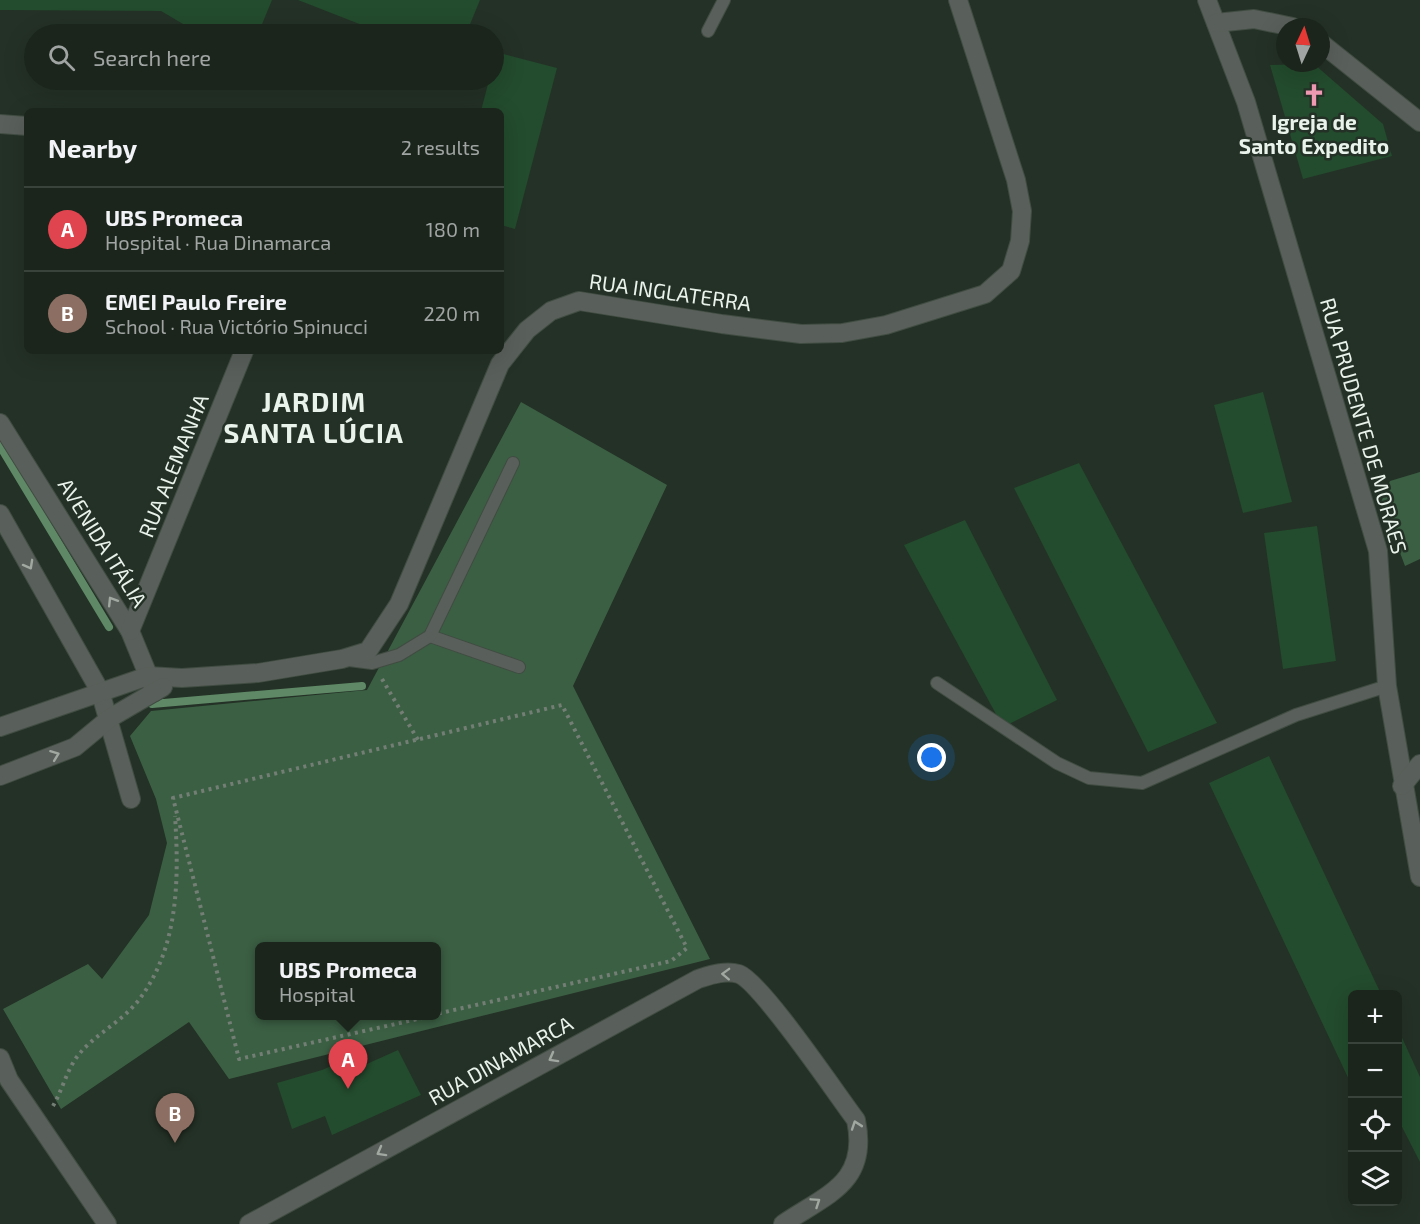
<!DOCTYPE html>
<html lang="en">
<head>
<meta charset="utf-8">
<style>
	:root { --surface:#1b251c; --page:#242d25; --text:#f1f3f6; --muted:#a0a5a3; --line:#39423b; --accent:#bca0f2 }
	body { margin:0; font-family:"Exo 2",sans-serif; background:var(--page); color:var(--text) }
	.controls { position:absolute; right:18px; bottom:18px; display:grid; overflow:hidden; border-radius:9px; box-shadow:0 6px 24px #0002 }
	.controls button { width:54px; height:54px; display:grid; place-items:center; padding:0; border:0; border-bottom:2px solid var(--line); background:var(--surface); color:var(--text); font:30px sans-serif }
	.compass { position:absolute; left:1276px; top:18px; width:54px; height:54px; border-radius:50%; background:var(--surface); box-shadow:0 6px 24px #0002; rotate:4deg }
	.you { position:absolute; left:932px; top:758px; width:21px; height:21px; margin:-15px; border:4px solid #fff; border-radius:50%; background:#1a73e8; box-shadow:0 0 0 9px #1a73e833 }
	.badge { display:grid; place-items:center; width:39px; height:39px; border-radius:50%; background:var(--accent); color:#fff; font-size:20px; font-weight:700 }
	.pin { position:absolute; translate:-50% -50px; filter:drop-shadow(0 2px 3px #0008) }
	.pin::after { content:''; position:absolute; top:32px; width:21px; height:18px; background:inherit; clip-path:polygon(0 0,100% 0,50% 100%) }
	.popup { position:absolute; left:255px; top:942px; width:186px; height:78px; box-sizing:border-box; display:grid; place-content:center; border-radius:9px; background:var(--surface); filter:drop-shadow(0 2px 4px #0005); font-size:20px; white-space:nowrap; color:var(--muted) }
	.popup b { font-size:22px; color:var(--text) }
	.popup::after { content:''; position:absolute; left:50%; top:100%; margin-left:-12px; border:12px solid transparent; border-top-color:var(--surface) }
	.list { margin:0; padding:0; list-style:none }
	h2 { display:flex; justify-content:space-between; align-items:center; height:78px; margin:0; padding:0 24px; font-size:26px }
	h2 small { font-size:20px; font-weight:400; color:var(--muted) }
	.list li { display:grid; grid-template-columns:39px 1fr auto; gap:18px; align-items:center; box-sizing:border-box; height:84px; padding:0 24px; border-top:2px solid var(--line) }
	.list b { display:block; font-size:22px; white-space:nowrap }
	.list p { margin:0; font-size:20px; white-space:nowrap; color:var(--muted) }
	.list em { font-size:20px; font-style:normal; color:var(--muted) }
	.icon { flex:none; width:33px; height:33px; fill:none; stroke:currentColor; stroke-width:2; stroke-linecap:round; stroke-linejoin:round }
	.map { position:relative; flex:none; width:1420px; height:1224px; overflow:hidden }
	.search { position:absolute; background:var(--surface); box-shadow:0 6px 24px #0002; left:24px; top:24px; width:480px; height:66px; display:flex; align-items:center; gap:15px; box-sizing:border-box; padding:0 21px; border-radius:33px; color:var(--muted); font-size:22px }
	.panel { position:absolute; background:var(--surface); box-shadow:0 6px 24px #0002; left:24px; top:108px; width:480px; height:246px; border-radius:9px }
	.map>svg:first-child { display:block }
	.green { fill:#3b5f43; fill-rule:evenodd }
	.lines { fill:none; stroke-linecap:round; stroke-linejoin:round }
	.stream { stroke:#5e8866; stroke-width:8 }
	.building { fill:#234b2d }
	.lane-casing { stroke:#404c42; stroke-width:14 }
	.street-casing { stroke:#404c42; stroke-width:20 }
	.path { stroke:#737e75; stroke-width:4; stroke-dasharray:3 4.5; stroke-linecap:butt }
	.lane { stroke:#595f5a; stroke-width:12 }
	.street { stroke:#595f5a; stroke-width:18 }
	.oneway { stroke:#a1a8a2 }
	.labels { text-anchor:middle; stroke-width:5; stroke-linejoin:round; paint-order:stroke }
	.poi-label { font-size:21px; font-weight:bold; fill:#e9f2eb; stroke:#243126 }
	.street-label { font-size:21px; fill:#e9f2eb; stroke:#243126 }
	.district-label { font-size:27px; font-weight:bold; letter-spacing:1.5px; fill:#e9f2eb; stroke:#243126 }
</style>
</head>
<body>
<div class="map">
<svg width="1420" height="1224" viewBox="0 0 1420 1224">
	<rect width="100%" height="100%" fill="#243126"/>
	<g class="green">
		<path d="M521 402 667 485 573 686 710 959 229 1079 189 1022 61 1109 3 1009 88 964 102 979 149 915 167 843 156 799 130 736 151 711 367 690ZM260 946H436V1016H260Z"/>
		<polygon points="1420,472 1420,559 1405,566 1381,502 1390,481"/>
	</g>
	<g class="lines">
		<g class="stream">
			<polyline points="0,446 109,627"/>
			<polyline points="152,704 362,686"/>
		</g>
	</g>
	<g class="building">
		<polygon points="0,0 272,0 258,34 200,34 161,11 0,10"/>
		<polygon points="298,0 480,0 466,34 385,34"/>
		<polygon points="496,52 557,68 515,229 501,225 501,111 481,111 489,80 494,80"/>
		<polygon points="1314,64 1383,124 1392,156 1303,179 1270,65"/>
		<polygon points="1263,392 1292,502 1243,513 1214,405"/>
		<polygon points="1079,463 1217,723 1148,752 1014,488"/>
		<polygon points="965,520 1057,700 1003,727 904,545"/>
		<polygon points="1317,526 1336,661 1283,669 1264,533"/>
		<polygon points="1269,756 1381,994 1352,994 1352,1086 1209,783"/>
		<polygon points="1398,1029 1420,1077 1420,1162 1398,1119"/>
		<polygon points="398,1050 421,1095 332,1135 325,1116 292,1129 277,1083 322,1070 352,1057 360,1067"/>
	</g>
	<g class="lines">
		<g class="lane-casing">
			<g id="lane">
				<polyline points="708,31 724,0"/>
				<polyline points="430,636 519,667"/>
				<polyline points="349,660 372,663 399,655 430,636 513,463"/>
				<polyline points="937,683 1057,763 1089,778 1142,783 1296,715 1387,686"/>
			</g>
		</g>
		<g class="street-casing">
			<g id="street">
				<polyline points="1207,0 1246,102 1378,551 1387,686 1420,877"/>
				<polyline points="1216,23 1254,19 1293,27"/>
				<polyline points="1321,43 1420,122"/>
				<polyline points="0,124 27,126"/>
				<polyline points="0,423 130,631 155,692"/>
				<polyline points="0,514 100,691 131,799"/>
				<polyline points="130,631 244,351"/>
				<polyline points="0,727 148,676 182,678 258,673 342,659 368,651 399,604 500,364 527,330 551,311 579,301 722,324 801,334 842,333 886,325 985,294 1011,271 1020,241 1022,211 1016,180 958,0"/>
				<polyline points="0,776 75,747 110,718 163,687"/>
				<polyline points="1402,786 1420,764"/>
				<polyline points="0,1058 9,1080 107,1224"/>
				<path d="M249 1224 698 979C711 975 725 970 739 974 762 983 837 1095 856 1120 869 1183 827 1194 783 1224"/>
			</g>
		</g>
		<g class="path">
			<polyline points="382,679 418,740"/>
			<polyline points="431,1016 239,1059 173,798 562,705 687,948 671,961 436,1014"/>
			<path d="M53 1106C63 1089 67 1068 80 1053 98 1032 125 1020 141 997 179 945 179 877 175 816"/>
		</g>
		<use href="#lane" class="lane"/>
		<use href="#street" class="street"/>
	</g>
	<defs><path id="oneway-chevron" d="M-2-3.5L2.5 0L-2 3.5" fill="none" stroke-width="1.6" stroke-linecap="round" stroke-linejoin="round" transform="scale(1.5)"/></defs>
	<g class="oneway">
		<use href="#oneway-chevron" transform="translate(29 565) rotate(61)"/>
		<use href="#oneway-chevron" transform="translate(112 601) rotate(-122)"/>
		<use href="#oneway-chevron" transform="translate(55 755) rotate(-21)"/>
		<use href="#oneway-chevron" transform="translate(726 974) rotate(-178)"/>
		<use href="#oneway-chevron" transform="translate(553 1058) rotate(151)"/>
		<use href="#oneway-chevron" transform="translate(856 1125) rotate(-109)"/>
		<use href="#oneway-chevron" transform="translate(381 1152) rotate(151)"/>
		<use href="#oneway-chevron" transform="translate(816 1202) rotate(-34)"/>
	</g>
	<defs>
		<g id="church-bare" transform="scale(1.8)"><path d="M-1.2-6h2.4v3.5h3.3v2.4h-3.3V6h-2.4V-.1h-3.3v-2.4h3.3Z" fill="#f09ab4" stroke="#243126" stroke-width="2.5" paint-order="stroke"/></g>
	</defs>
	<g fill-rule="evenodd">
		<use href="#church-bare" x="1314" y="95"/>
	</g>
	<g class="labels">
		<g class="poi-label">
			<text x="1314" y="130">Igreja de<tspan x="1314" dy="24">Santo Expedito</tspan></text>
		</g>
		<g class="street-label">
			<text transform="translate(670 293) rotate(8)" y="7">RUA INGLATERRA</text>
			<text transform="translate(1363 426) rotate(74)" y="7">RUA PRUDENTE DE MORAES</text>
			<text transform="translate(174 466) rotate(-68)" y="7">RUA ALEMANHA</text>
			<text transform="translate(102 543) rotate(58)" y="7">AVENIDA ITÁLIA</text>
			<text transform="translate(501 1061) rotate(-29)" y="7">RUA DINAMARCA</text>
		</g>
		<g class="district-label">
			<text x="314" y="412">JARDIM<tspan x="314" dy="31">SANTA LÚCIA</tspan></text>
		</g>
	</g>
</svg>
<div class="controls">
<button>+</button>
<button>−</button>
<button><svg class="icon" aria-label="locate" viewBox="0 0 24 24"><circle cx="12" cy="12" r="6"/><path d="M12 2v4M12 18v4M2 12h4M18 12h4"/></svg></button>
<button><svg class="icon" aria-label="layers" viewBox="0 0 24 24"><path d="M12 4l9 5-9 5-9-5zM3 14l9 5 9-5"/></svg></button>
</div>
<svg class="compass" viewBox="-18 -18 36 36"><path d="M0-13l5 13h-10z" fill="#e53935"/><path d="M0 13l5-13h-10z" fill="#a0a5a3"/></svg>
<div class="you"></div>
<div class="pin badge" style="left:348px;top:1089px;background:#e0444e">A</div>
<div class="popup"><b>UBS Promeca</b>Hospital</div>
<div class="pin badge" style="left:175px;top:1143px;background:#8d6e63">B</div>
<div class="search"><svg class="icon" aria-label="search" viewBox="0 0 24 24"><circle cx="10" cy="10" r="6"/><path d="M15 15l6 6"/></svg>Search here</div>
<section class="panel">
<h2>Nearby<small>2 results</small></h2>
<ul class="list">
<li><span class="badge" style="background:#e0444e">A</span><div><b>UBS Promeca</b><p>Hospital · Rua Dinamarca</p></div><em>180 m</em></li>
<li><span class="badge" style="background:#8d6e63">B</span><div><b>EMEI Paulo Freire</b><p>School · Rua Victório Spinucci</p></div><em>220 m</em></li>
</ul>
</section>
</div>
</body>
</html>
